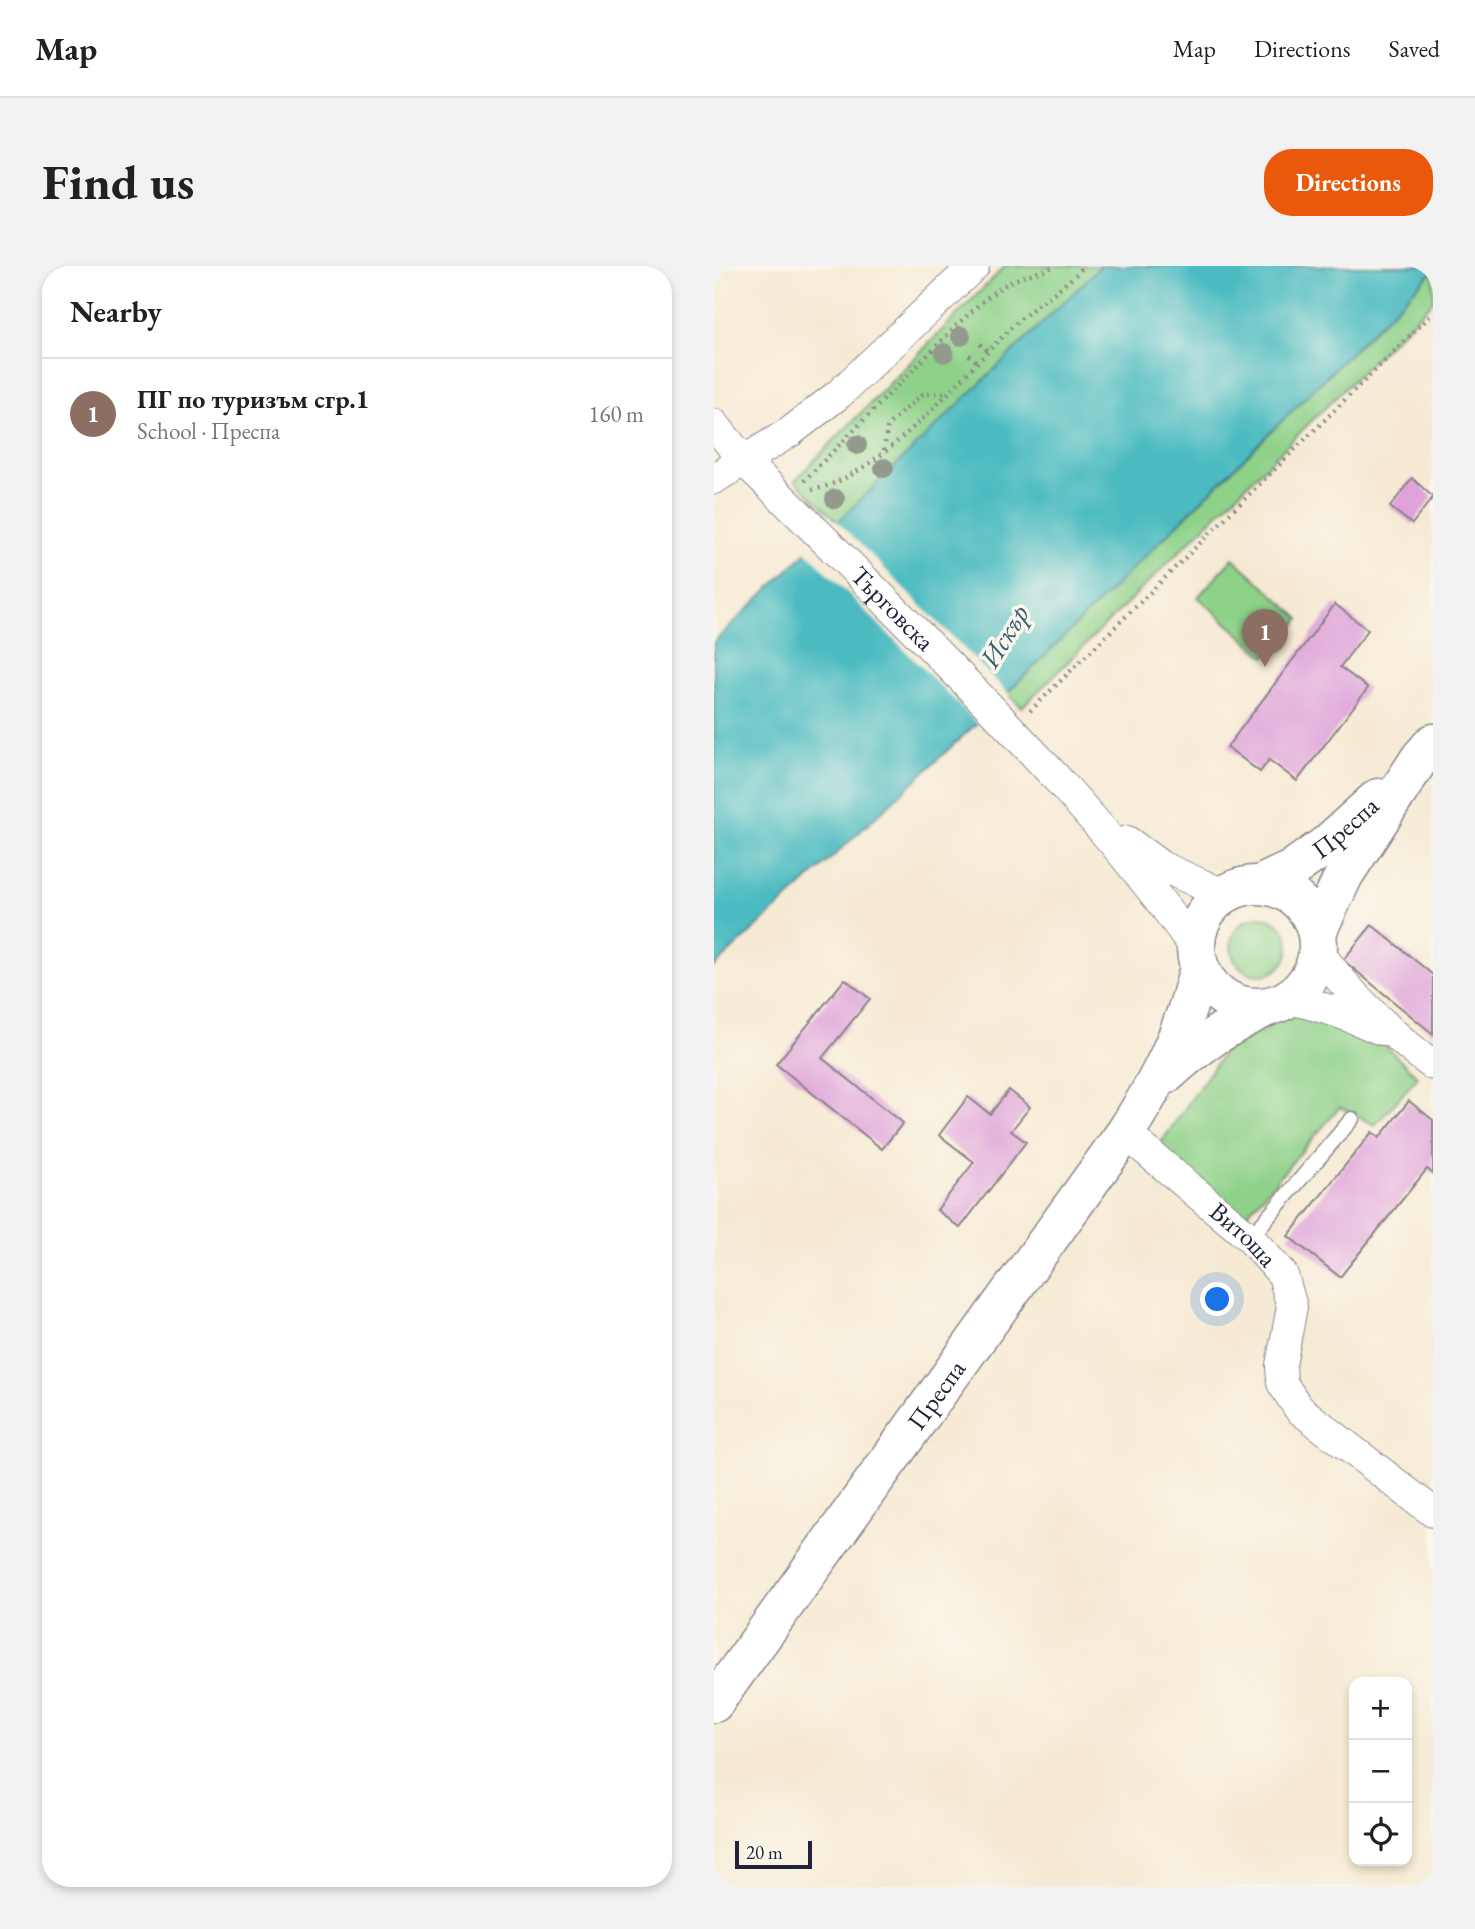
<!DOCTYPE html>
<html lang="en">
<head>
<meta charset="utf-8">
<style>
	:root { --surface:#fff; --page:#f2f2f2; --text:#202124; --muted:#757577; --line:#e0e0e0; --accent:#ea580c }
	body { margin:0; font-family:"EB Garamond",serif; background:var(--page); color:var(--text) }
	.controls { position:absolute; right:21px; bottom:21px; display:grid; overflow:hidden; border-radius:14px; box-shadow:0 4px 10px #0003 }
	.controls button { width:63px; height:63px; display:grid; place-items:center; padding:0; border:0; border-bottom:2px solid var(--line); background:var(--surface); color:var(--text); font:35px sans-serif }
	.scale { position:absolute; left:21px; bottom:18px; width:77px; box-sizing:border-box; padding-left:7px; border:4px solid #22223b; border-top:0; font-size:19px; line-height:24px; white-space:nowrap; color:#22223b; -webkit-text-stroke:5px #fbf7ec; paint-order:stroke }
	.you { position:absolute; left:504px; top:1034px; width:24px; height:24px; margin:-18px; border:5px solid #fff; border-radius:50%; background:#1a73e8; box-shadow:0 0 0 10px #1a73e833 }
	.badge { display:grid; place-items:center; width:46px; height:46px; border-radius:50%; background:var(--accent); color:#fff; font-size:23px; font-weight:700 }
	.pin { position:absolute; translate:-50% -58px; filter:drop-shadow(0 2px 4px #0008) }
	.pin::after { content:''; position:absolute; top:37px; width:24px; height:21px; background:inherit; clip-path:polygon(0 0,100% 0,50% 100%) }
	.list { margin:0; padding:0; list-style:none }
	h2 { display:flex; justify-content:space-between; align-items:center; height:91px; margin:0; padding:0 28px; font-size:30px }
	h2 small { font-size:23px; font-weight:400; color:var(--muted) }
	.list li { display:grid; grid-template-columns:46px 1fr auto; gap:21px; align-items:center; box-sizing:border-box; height:112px; padding:0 28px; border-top:2px solid var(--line) }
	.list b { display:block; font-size:26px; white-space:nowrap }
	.list p { margin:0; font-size:23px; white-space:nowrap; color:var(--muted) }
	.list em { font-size:23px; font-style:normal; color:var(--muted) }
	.icon { flex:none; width:38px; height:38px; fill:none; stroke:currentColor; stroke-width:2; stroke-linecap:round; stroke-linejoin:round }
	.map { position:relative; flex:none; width:719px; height:1621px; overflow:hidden; border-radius:28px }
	header { display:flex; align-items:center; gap:42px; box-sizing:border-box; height:98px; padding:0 35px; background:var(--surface); border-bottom:2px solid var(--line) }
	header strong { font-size:33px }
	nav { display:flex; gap:38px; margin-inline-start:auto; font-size:24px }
	.intro { display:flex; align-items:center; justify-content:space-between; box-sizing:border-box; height:168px; padding:0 42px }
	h1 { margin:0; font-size:49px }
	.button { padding:18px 32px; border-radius:28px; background:var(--accent); color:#fff; font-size:24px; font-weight:700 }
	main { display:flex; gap:42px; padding:0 42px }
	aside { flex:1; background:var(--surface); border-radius:28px; box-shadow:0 4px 10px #0003 }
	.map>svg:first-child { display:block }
	.green { fill:#8ed189; stroke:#587a62; stroke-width:2 }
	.water { fill:#4cbbc1; stroke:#376e7e; stroke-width:2 }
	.pier { fill:#f6ead4 }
	.building { fill:#dfa2da }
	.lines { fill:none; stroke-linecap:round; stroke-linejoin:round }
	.lane-casing { stroke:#8c8688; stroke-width:17 }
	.street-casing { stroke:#8c8688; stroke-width:32 }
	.secondary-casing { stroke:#8c8688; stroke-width:41 }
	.path { stroke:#8c8688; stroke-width:4.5; stroke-dasharray:2 5; stroke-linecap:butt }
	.lane { stroke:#fff; stroke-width:14 }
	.street { stroke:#fff; stroke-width:30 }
	.secondary { stroke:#fff; stroke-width:38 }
	.tree { fill:#93998c }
	.labels { text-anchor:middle; stroke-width:7; stroke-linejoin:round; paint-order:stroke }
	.street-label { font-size:26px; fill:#22223b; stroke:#fbf7ec }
	.water-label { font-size:28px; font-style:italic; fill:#335f71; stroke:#fbf7ec }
</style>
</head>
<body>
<header>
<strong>Map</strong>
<nav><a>Map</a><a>Directions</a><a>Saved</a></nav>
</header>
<div class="intro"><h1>Find us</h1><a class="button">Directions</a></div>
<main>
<aside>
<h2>Nearby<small></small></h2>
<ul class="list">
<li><span class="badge" style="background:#8d6e63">1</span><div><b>ПГ по туризъм сгр.1</b><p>School · Преспа</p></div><em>160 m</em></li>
</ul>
</aside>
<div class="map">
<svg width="719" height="1621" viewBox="0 0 719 1621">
	<rect width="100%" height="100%" fill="#fbf7ec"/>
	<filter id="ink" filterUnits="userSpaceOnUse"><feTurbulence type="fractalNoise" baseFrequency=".0143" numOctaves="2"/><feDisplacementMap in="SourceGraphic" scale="14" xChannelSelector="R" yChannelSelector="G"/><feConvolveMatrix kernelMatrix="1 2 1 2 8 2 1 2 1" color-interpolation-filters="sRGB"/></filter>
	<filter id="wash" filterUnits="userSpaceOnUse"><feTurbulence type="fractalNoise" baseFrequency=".00686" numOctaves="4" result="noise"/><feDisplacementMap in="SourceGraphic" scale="28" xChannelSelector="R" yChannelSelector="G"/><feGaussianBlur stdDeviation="1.57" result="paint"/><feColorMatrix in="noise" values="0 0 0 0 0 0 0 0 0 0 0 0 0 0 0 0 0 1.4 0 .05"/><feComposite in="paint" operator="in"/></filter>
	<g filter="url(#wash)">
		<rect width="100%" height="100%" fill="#f6ead4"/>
		<g class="green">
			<polygon points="291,0 387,0 125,257 81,214"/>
			<polygon points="719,5 719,35 308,441 293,427"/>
			<polygon points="519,292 586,353 551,391 484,331"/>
			<circle cx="546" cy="680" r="29"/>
			<polygon points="600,740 645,774 662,771 704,811 661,859 626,841 533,948 517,947 444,881 510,786 532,759"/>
		</g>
		<polygon class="water" points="387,0 719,0 719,5 263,457 0,701 0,376"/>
		<polygon class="pier" points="122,254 296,429 266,460 91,284"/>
		<g id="blocks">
			<g class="building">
				<polygon points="698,212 719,231 698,258 676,241"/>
				<polygon points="621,338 654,364 626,401 654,422 583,515 555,494 546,506 513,481"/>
				<polygon points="658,659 719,709 719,768 629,694"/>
				<polygon points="131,713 156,733 108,792 189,857 168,883 62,798"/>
				<polygon points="295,824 316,841 297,865 312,876 246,962 223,944 260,896 225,869 254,831 276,848"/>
				<polygon points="695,835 719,854 719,908 713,903 626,1011 574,970 658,866 665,872"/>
			</g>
		</g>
	</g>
	<g filter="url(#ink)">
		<use href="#blocks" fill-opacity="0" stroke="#8c8688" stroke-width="2"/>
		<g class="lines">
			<g class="lane-casing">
				<polyline id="lane" points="536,972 638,853"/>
			</g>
			<g class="street-casing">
				<g id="street">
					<path id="s1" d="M0 158 30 195C93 255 154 317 215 379 310 475 402 571 481 682"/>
					<polyline points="0,213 76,166 125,128 260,0"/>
					<polyline points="413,575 447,600 509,628"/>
					<path d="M604 686C637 729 675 767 719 799"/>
					<path d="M575 733C608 740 637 750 667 764"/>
					<path id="s2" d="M411 867 536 972 569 1009 578 1041 567 1099 568 1117 585 1143 719 1246"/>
				</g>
			</g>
			<g class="secondary-casing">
				<g id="secondary">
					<path id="s3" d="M547 618 577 604 612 579 664 532"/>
					<circle cx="543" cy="680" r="61"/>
					<polyline points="603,666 630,609 706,492 719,477"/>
					<path d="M453 808C485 778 514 760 553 741"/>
					<path id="s4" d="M0 1437 411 867C448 810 468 769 485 702"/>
				</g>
			</g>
			<g class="path">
				<polyline points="266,78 275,86"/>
				<polyline points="255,89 264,97"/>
				<polyline points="170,184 173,163 175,158 205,131 209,128 232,127"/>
				<path d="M90 215 244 58C262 42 280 22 303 13 315 7 328 7 340 0"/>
				<path d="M98 224C169 210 248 109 300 59 322 38 350 22 370 0"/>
				<polyline points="316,445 719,47"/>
			</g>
			<use href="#lane" class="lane"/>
			<use href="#street" class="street"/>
			<use href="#secondary" class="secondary"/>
		</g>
		<g class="tree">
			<circle cx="247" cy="70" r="10"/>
			<circle cx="230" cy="87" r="10"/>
			<circle cx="143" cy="179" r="10"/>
			<circle cx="170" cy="202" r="10"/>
			<circle cx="121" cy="233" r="10"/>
		</g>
	</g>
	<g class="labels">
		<g class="street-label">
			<text dy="9" stroke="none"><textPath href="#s1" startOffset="257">Търговска</textPath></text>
			<text dy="9" stroke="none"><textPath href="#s3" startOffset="102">Преспа</textPath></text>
			<text dy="9" stroke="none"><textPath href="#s2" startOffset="156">Витоша</textPath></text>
			<text dy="9" stroke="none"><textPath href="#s4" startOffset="380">Преспа</textPath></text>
		</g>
		<g class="water-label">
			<text transform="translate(290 370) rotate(-59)" y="10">Искър</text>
		</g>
	</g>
</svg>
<div class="controls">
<button>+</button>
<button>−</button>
<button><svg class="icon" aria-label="locate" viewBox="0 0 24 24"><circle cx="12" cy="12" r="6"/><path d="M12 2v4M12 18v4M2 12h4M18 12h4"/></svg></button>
</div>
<div class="scale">20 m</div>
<div class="you"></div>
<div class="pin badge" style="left:551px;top:401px;background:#8d6e63">1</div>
</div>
</main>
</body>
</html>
